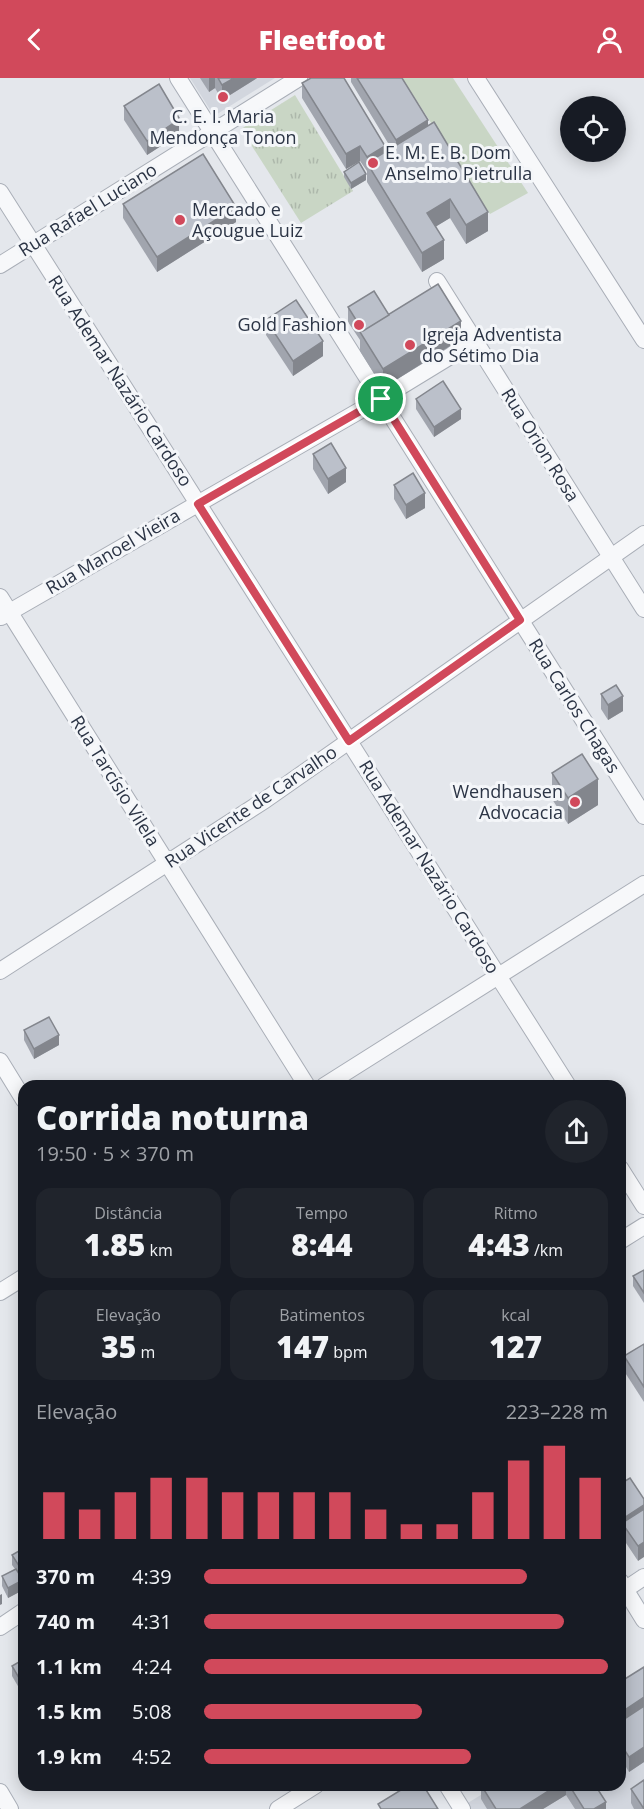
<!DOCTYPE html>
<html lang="pt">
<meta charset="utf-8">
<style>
:root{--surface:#171b24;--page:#20242c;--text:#f1f3f6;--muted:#9ea1a6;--accent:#d1495b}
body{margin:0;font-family:"Open Sans",sans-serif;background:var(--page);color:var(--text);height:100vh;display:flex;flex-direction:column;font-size:22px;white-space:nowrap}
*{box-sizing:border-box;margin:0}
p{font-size:20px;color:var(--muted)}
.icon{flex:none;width:33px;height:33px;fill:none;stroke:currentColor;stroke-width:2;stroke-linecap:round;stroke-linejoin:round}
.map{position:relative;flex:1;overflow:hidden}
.drawer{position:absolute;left:18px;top:1002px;width:608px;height:711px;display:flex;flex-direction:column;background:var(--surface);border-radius:18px;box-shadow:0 3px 15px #0003}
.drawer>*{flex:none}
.buttons{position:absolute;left:560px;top:18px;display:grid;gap:12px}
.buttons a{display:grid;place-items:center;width:66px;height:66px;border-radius:50%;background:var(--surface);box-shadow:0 3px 15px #0003;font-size:30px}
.pin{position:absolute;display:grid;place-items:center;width:51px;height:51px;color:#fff;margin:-26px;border:3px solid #fff;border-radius:50%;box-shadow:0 2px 6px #0007}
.round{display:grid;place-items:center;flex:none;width:63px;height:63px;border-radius:32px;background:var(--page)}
.overview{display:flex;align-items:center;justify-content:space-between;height:102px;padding:0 18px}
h1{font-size:33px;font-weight:800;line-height:45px}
.metrics{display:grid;grid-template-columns:repeat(3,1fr);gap:9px;height:102px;padding:6px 18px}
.metrics div{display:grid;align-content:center;border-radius:15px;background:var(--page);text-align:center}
.metrics b{font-size:30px;font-weight:800}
.metrics small{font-size:16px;font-weight:400}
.metrics p{font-size:16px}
.chart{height:168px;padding:12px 18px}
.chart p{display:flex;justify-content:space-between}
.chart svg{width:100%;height:108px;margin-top:6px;stroke:var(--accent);stroke-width:6}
ul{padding:0 18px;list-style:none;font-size:20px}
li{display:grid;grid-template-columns:96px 72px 1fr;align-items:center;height:45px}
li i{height:15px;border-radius:8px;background:var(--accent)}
header{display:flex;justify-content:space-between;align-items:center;height:78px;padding:0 18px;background:var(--accent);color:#fff;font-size:27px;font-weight:800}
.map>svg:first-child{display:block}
</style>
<header><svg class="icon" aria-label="back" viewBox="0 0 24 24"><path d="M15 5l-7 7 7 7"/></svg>Fleetfoot<svg class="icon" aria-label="person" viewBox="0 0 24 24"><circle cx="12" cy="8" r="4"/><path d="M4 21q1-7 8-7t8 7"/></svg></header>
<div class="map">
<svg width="644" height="1731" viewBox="0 0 644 1731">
<defs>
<pattern id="grass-tufts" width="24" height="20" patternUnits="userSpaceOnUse" patternTransform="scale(1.5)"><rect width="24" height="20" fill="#c9d6c5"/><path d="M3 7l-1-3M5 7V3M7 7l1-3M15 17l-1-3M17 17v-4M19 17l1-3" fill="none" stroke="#adb8ab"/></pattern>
</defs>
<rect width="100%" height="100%" fill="#e4e7ec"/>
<g fill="#d2d6de">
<polygon points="190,0 275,0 214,38"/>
<polygon points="644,1604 644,1731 458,1731 497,1707 620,1707 620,1620"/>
</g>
<polygon fill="url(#grass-tufts)" points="295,17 353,113 301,145 241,51"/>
<polygon fill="#c9d6c5" points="402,0 453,0 528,115 490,136"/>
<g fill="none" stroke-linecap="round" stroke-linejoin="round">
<g stroke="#a9aeb7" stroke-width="18">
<g id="street">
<polyline points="178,0 644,738"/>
<polyline points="476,0 644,262"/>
<polyline points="0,114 568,1008"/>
<polyline points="0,187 299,0"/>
<polyline points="437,203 644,531"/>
<polyline points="0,519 307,1008"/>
<polyline points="1,539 380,321 475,263"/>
<polyline points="0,893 265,722 644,456"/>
<polyline points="0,983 24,1022"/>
<polyline points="324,1008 644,806"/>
<polyline points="620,1090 644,1128"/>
<polyline points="620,1163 644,1148"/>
<polyline points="0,1214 24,1199"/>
<polyline points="620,1503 644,1542"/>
<polyline points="620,1515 644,1499"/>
<polyline points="0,1549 24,1533"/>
<polyline points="447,1707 462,1731"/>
<polyline points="0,1714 10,1731"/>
<polyline points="278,1731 316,1707"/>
</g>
</g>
<use href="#street" stroke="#f7f8fa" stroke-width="16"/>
</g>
<g fill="#a1a5ae">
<polygon points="200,0 257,0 222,22 215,10 209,14"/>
<polygon points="351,0 402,0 488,153 466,166 450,140 436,148 444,181 422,194 367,104 367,93 360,83 346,91 302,20 302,5 385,74 391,70 351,4"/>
<polygon points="124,28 179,54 175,59 147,77 124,42"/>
<polygon points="344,94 366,102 351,111 344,99"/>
<polygon points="123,126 236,144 157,194 123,140"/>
<polygon points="348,229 389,237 461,261 383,310 360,273 360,262 348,244"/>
<polygon points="266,242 323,278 293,298 266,257"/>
<polygon points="416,321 461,341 434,359 416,331"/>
<polygon points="313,376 346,404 328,416 313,391"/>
<polygon points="394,407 425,430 406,441 394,421"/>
<polygon points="601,616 623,633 608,642 601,631"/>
<polygon points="552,695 598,727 568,746 552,721"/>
<polygon points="24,952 59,967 34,981 24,962"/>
<polygon points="644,1192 644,1225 633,1208 633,1198"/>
<polygon points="644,1266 644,1324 624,1293 624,1278"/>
<polygon points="620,1406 644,1421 638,1483 622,1459 622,1456 621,1457 620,1455"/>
<polygon points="24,1470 24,1503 23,1504 23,1512 8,1520 2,1508 2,1498 15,1491 12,1487 12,1477"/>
<polygon points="24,1581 22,1615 12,1598 12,1588"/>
<polygon points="644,1589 644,1684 629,1694 620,1679 620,1604"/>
<polygon points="481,1707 595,1707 606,1731 575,1731 566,1717 543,1731 487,1731 481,1721"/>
<polygon points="631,1711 644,1731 634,1731 631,1725"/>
</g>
<g fill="#83868d">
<polygon points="209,0 215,0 215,10 209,14"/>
<polygon points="234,0 257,0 222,22 222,7"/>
<polygon points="179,40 179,54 175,59 147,77 147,63"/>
<polygon points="428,42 428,57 396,77 396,62"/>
<polygon points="360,68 360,83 346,91 346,76"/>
<polygon points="385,68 385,82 367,85 367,93 367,79"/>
<polygon points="366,96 366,102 351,111 351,105"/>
<polygon points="450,121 450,140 427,154 427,135"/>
<polygon points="236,129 236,144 157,194 157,179"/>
<polygon points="488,134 488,153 466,166 466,147"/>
<polygon points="444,162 444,181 422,194 422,175"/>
<polygon points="461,243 461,261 383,310 383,291"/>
<polygon points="323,263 323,278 293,298 293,283"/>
<polygon points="461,331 461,341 434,359 434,349"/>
<polygon points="346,390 346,404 328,416 328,401"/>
<polygon points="425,415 425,430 406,441 406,427"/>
<polygon points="623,618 623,633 608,642 608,627"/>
<polygon points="598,701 598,727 568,746 568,720"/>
<polygon points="59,957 59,967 34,981 34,971"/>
<polygon points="644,1427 644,1441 622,1445 622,1456 621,1457 621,1442"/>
<polygon points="644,1464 644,1479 638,1483 638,1468"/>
<polygon points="24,1493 24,1503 23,1504 23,1494"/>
<polygon points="23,1502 23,1512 8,1520 8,1510"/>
<polygon points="2,1516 2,1526 0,1527 0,1517"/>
<polygon points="24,1604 24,1614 22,1615 22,1605"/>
<polygon points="644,1619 644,1638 620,1654 620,1635"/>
<polygon points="644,1669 644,1684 629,1694 629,1679"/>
<polygon points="558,1707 566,1707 566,1717 543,1731 520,1731"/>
<polygon points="606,1724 606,1731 594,1731"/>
</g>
<g fill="#bbc0ca" stroke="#83868d" stroke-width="1.5">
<polygon points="218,0 234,0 222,7"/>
<polygon points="311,0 344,0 385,68 367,79 360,68 346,76 302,5"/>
<polygon points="357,0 402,0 428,42 396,62"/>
<polygon points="159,6 179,40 175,44 147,63 124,28"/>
<polygon points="434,44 488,134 466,147 450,121 427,135 444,162 422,175 367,85"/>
<polygon points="203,76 236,129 157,179 123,126"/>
<polygon points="359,84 366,96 351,105 344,94"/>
<polygon points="438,206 461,243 383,291 360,254"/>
<polygon points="374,213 389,237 363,253 348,229"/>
<polygon points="296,222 323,263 293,283 266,242"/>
<polygon points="443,303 461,331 434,349 416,321"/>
<polygon points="331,365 346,390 328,401 313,376"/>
<polygon points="413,395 425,415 406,427 394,407"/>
<polygon points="616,607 623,618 608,627 601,616"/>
<polygon points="582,676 598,701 568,720 552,695"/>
<polygon points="49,939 59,957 34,971 24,952"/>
<polygon points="644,1192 644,1215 633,1198"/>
<polygon points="644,1266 644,1309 624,1278"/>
<polygon points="630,1400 644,1421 644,1427 621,1442 620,1440 620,1406"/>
<polygon points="644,1431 644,1464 638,1468 622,1445"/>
<polygon points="24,1470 24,1493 23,1494 12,1477"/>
<polygon points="16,1491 23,1502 8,1510 2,1498"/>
<polygon points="24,1581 24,1604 22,1605 12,1588"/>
<polygon points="644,1589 644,1619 620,1635 620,1604"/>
<polygon points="644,1628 644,1669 629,1679 620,1665 620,1644"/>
<polygon points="644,1702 644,1731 631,1711"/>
<polygon points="409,1707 423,1707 438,1731 381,1731 378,1726"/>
<polygon points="481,1707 558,1707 520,1731 496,1731"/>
<polygon points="569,1707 595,1707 606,1724 594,1731 584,1731"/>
</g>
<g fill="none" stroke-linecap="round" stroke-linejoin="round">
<g stroke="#fff" stroke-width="12">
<polygon id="route" points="381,321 520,542 349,663 198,426"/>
</g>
<use href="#route" stroke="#d1495b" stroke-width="8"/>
</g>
<g fill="#d1495b" stroke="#f4f6f9" stroke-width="2">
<circle cx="223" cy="19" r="6"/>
<circle cx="373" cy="85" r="6"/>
<circle cx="180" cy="142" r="6"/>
<circle cx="359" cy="247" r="6"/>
<circle cx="410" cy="267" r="6"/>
<circle cx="575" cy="724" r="6"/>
</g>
<g text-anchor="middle" stroke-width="6" stroke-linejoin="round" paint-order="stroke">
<g font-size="18" fill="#2b3445" stroke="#f4f6f9" text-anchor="start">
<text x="223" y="45" text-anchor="middle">C. E. I. Maria<tspan x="223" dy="21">Mendonça Tonon</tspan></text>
<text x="385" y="81">E. M. E. B. Dom<tspan x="385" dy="21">Anselmo Pietrulla</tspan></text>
<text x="192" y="138">Mercado e<tspan x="192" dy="21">Açougue Luiz</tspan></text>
<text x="347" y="253" text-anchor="end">Gold Fashion</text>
<text x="422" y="263">Igreja Adventista<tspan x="422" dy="21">do Sétimo Dia</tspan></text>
<text x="563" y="720" text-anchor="end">Wendhausen<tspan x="563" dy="21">Advocacia</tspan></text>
</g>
<g font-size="18" fill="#2b3445" stroke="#f4f6f9">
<text transform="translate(88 132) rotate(-32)" y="6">Rua Rafael Luciano</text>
<text transform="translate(120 303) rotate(57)" y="6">Rua Ademar Nazário Cardoso</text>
<text transform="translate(540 367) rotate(58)" y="6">Rua Orion Rosa</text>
<text transform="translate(113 474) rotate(-30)" y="6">Rua Manoel Vieira</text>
<text transform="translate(574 628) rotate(58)" y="6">Rua Carlos Chagas</text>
<text transform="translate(115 703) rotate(58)" y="6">Rua Tarcísio Vilela</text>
<text transform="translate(251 729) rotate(-34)" y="6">Rua Vicente de Carvalho</text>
<text transform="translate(429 789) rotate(58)" y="6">Rua Ademar Nazário Cardoso</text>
</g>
</g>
</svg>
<div class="buttons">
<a><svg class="icon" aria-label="locate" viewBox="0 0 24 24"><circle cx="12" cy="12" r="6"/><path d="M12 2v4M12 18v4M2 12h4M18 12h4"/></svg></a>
</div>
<div class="pin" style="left:381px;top:321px;background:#1e9e55"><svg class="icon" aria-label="arrive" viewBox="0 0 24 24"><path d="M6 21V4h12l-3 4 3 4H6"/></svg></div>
<section class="drawer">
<div class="overview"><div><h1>Corrida noturna</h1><p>19:50 · 5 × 370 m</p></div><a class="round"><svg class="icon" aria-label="share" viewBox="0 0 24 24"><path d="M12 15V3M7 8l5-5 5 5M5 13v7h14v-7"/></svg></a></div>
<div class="metrics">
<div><p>Distância</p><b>1.85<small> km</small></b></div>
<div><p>Tempo</p><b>8:44</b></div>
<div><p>Ritmo</p><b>4:43<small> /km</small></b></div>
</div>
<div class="metrics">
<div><p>Elevação</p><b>35<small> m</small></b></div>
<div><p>Batimentos</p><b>147<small> bpm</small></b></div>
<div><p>kcal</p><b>127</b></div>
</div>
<div class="chart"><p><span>Elevação</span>223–228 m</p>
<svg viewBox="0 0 160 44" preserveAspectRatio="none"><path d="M5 44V25M15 44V32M25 44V25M35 44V19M45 44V19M55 44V25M65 44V25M75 44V25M85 44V25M95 44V32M105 44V38M115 44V38M125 44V25M135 44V12M145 44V6M155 44V19"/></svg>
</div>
<ul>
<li><b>370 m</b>4:39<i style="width:80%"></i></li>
<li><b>740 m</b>4:31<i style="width:89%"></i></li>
<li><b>1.1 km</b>4:24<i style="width:100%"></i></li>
<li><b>1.5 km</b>5:08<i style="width:54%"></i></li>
<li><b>1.9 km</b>4:52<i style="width:66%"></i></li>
</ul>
</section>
</div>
